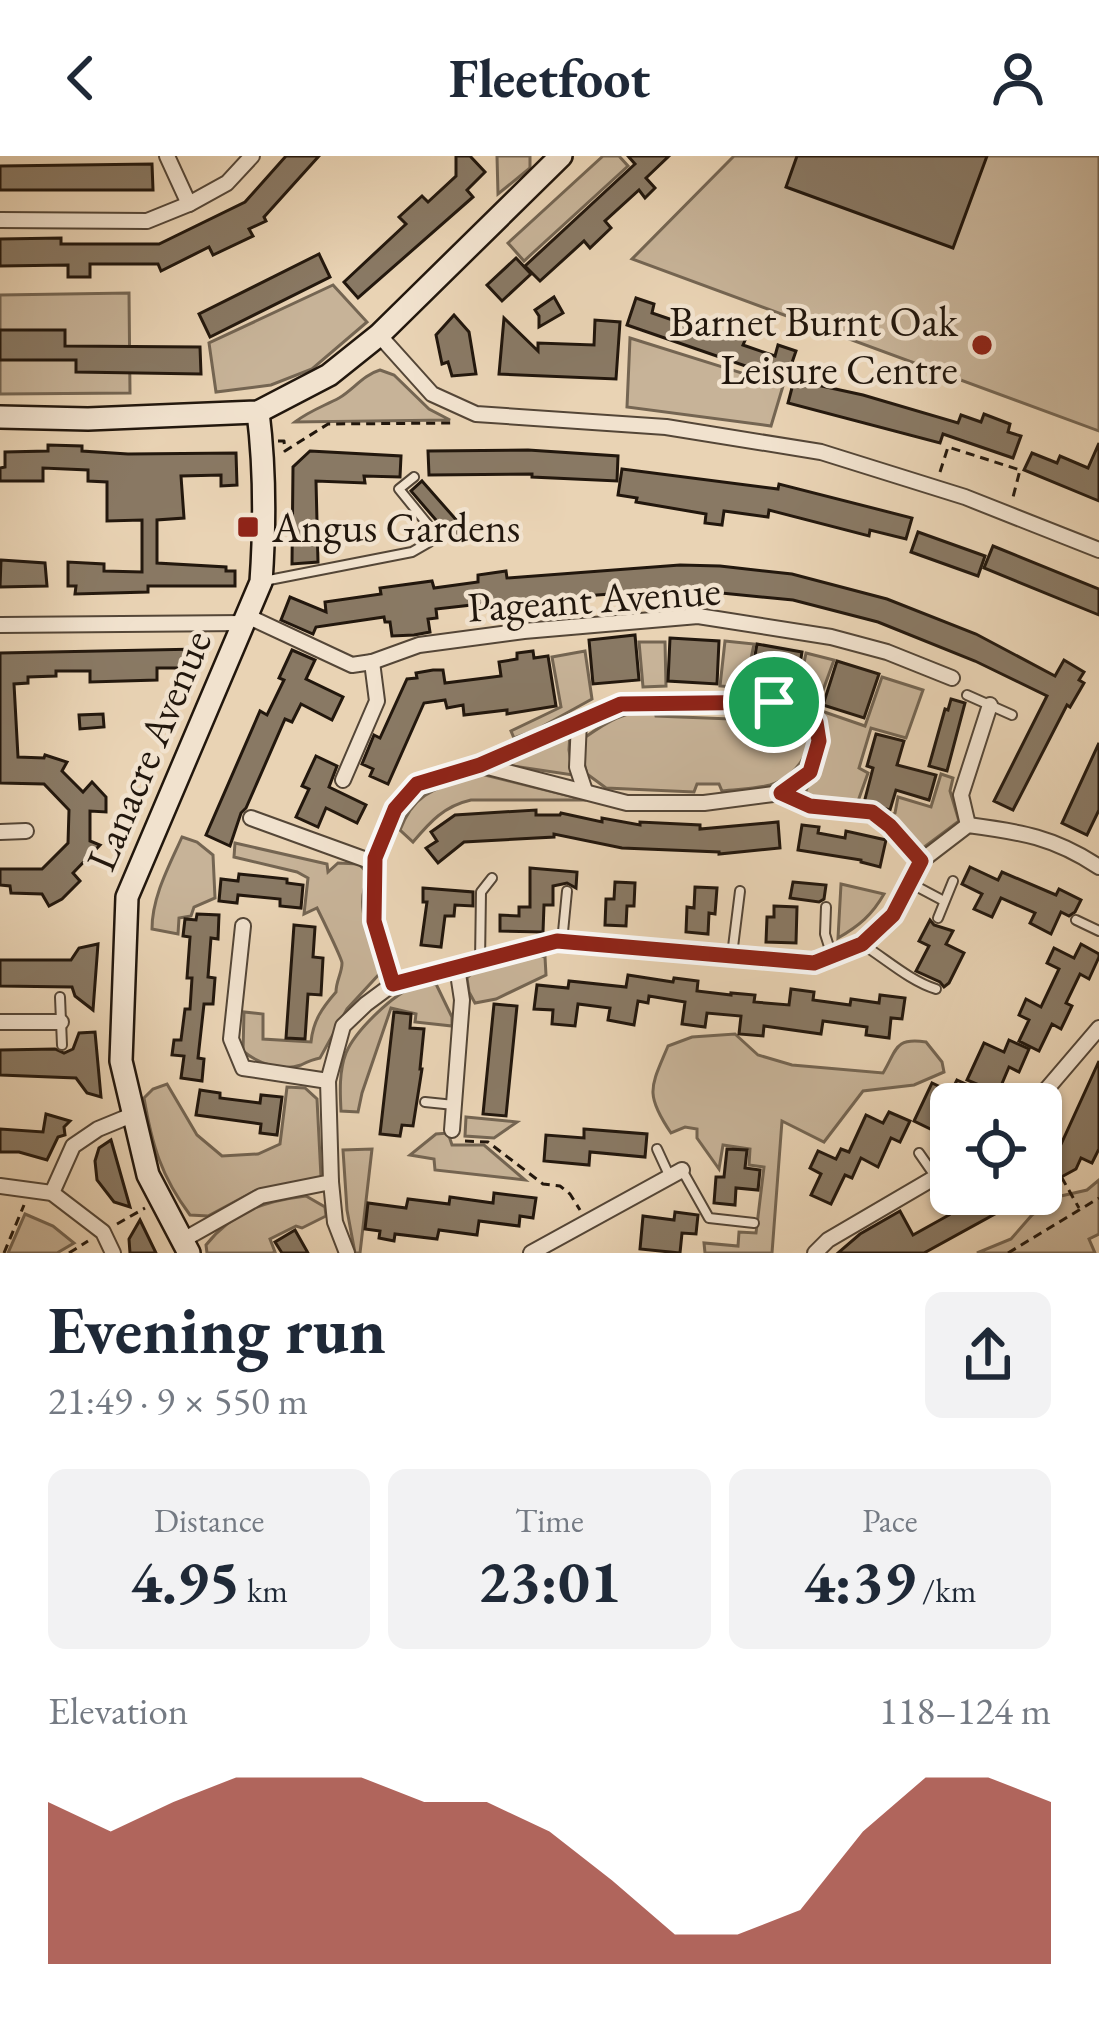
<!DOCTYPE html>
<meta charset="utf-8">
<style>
:root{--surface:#fff;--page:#f2f2f3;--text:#1f2937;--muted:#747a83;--accent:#8f2418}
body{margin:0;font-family:"EB Garamond",serif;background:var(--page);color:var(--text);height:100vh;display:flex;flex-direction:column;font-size:45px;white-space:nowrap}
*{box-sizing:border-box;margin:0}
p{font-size:39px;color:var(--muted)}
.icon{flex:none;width:66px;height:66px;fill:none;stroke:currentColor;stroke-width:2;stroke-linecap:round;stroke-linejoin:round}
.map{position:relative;height:1097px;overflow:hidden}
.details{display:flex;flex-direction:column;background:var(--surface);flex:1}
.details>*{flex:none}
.buttons{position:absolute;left:930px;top:927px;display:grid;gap:24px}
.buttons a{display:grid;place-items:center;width:132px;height:132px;border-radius:18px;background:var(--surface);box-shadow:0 3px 9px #0004;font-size:60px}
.pin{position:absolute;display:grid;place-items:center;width:102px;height:102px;color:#fff;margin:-51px;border:6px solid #fff;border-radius:50%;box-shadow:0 3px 12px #0007}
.round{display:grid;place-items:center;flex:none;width:126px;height:126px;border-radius:18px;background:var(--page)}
.overview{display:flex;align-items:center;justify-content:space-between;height:204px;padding:0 48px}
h1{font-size:66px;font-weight:700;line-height:90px}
.metrics{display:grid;grid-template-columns:repeat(3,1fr);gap:18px;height:204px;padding:12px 48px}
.metrics div{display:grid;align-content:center;border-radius:18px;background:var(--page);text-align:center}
.metrics b{font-size:60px;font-weight:700}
.metrics small{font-size:33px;font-weight:400}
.metrics p{font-size:33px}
.chart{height:336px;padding:24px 48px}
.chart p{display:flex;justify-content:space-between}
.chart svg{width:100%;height:216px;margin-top:12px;fill:var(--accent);opacity:.7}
header{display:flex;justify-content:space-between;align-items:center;height:156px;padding:0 48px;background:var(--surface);font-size:54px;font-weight:700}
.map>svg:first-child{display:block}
</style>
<header><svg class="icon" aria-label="back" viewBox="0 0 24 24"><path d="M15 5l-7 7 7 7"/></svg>Fleetfoot<svg class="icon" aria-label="person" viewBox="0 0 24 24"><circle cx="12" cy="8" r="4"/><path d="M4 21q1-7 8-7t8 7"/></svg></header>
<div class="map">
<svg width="1099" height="1097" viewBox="0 0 1099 1097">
<rect width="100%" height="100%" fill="#e9d3b4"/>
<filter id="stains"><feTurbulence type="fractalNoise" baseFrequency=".00167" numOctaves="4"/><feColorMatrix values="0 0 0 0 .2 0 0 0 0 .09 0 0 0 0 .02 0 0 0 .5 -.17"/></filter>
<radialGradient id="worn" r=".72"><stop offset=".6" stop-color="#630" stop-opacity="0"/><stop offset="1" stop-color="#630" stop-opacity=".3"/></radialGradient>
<g fill="#c7b398" stroke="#746552" stroke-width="3">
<polygon points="497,0 530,0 530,12 498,38"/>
<polygon points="603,0 619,0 628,10 524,105 508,87"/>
<polygon points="734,0 1099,0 1099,275 632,103"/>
<polygon points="333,129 367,166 312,213 271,229 216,236 209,187"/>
<polygon points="129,137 130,237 0,238 0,139"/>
<polygon points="630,182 783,230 771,270 627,251"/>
<path d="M380,214L394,219L429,253L450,264L295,266C309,255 324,250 339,242C354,233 363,219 380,214Z"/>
<polygon points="725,485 754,488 745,532 720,530"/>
<polygon points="639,486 665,486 666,530 643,531"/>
<polygon points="585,495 592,543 534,575 514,582 511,575 561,551 552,501"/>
<polygon points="806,497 834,504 818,548 797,541"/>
<polygon points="882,521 923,534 906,582 871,572 859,612 868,617 857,648 810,646 804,640 809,627 821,613 825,589 823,566 810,551 865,570"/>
<path d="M731,554L767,555L802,561C819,588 799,620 770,629C755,633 737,633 722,635L719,628H697L694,636L606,632L587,618L583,603L584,582C608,565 625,554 655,555L656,560L730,563Z"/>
<polygon points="570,577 569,594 573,619 499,608"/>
<path d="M480,618H481L586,644H471C444,650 430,666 413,686L400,674C416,632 441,632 480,618Z"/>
<polygon points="941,618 953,622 950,635 959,665 919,695 887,661 895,657 898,641 931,651"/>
<path d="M182,681L197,686L213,699L215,742L194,751L191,760L179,762L178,778L152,773C152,741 169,710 182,681Z"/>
<path d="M235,687L327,708L328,716L338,707L359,708L370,720C351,748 373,785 382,815L347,853L320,902C314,903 307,906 301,909C282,916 257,907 243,895L244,856L263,858V883L311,886C313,865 322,852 336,836C336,825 342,817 342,807C342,803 321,760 317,752L304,758L308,722L297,716L234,701Z"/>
<path d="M841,728L884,738C872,759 859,770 838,782Z"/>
<polygon points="532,797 545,801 546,819 496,843 475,847 469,836 467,822 475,814"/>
<path d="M436,828L452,861V870L415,866L416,858L391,852L362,937L358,956L341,955C340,936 339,915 346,897C355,875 394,837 416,830C423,828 430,829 436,828Z"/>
<path d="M735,878L758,899L792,909L883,917C897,894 894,881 926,886L942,906L944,916L914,929L863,935L824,986L782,965L772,1097H705L704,1087L738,1090L739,1076L756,1077L764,1011L749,1009L750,993L723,989L719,1013L697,982V973L685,971L671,977C644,937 651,931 668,890L692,881Z"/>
<path d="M167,928L197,979L222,1000L258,998L280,988L287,931L305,932L317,943L321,1021L255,1035L208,1060L190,1059C161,1020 152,989 144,942L153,933Z"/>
<polygon points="466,961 517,966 494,982 465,980"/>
<polygon points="448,977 452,989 484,989 525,1024 435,1014 434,1003 410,999 436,978"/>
<polygon points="372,993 360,1097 355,1097 347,1054 343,994"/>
<polygon points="1099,1024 1099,1078 1089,1083 1095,1097 977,1097 1011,1083 1032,1059 1061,1040 1087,1034"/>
<path d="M306,1040L325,1051L326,1060L302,1072L296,1070L270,1083L275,1096L272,1097H207L206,1089C233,1055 265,1045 306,1040Z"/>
<polygon points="25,1058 53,1070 74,1087 57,1097 8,1097"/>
</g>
<g fill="#897964" stroke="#22170d" stroke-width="3">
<polygon points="286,0 319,0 264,61 266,65 249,73 253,80 213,99 209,91 161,115 158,108 90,108 90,121 68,121 68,109 0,110 0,83 61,82 61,88 159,88 245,46"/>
<polygon points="456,0 470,0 485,16 467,34 473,41 358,142 344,126 406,68 399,61 422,40 428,46 456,20"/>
<polygon points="628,0 669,0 646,22 655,32 645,42 639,34 605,65 611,72 590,92 584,85 540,125 525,110 635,8"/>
<polygon points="797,0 987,0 953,92 786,31"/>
<polygon points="152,8 153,34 0,34 0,10"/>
<polygon points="319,98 330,121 210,181 199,158"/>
<polygon points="516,102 531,118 502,145 487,129"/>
<polygon points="554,141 563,157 539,171 539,160 535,154"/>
<polygon points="636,142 654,148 652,157 728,183 729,175 746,182 743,189 775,200 778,189 796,195 786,224 627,169"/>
<polygon points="454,159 469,176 476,218 452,220 448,206 442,208 436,179"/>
<polygon points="504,162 538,195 538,187 594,189 595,164 620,166 616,223 499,218"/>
<polygon points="0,174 65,174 65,190 200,191 201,218 76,216 76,204 0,204"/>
<polygon points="794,224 863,239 958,267 961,259 981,266 984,258 1010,268 1008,276 1021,280 1013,302 943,278 940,287 788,247"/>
<polygon points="1099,287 1099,345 1024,314 1032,297 1057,307 1060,300 1088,312"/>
<polygon points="48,289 82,290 82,295 128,298 236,297 237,329 221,330 221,319 181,320 184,362 157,364 157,407 226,411 226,415 235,415 235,430 148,430 148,436 75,438 76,430 68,430 68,406 104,408 104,415 142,416 142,364 107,365 107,326 88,325 88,314 43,312 43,325 0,325 0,312 5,311 5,296 48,295"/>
<polygon points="528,294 618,300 617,325 532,321 532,318 429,319 428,295"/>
<polygon points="310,295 401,300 400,321 364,320 365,327 316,325 318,406 292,408 293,311"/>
<polygon points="622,313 778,333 779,328 912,362 906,383 870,374 869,380 769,354 768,361 724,355 722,369 705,367 706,358 636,346 637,342 618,339"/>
<polygon points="422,325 466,375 454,385 411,335"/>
<polygon points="918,376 985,400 978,420 911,396"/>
<polygon points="993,390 1099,433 1099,459 984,412"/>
<polygon points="1,404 45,407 47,430 0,431"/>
<polygon points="680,409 720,410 792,418 887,443 976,478 1055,520 1064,504 1084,516 1079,524 1084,527 1070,551 1067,549 1013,654 994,645 1047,540 975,505 878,466 793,444 681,433 597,439 490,453 482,452 481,448 436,453 437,462 428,463 430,476 414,479 392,480 390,466 385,466 384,461 316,471 313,478 281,464 290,441 326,456 325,446 381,438 380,432 432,425 434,432 478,426 478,419 506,415 507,422"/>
<polygon points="635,479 639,524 593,528 589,484"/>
<polygon points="670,482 719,485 717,528 668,525"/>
<polygon points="757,488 802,496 795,539 749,533"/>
<polygon points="199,493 199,512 157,512 157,524 90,526 90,515 56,515 56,520 28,521 28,527 14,528 18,601 44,602 45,599 67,606 62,615 83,636 92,626 106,641 106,656 90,655 90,685 100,689 73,717 80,725 62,743 49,750 42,738 11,737 10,730 0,729 0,713 42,713 68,687 69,654 44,628 0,627 0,497"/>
<polygon points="292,494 315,504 306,523 343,541 332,564 301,548 292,566 285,563 246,652 241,657 230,690 206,679 260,555 267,559 284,524 279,522"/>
<polygon points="533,495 534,502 548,500 556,550 507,558 507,554 464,559 463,549 447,552 445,544 424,547 388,628 370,620 373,613 362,608 374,579 380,582 407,523 417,522 416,517 433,514 443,514 445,527 501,520 499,506 517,503 517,497"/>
<polygon points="837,505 879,518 864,562 823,549"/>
<polygon points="951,543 965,547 947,615 929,610 945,553 948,554"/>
<polygon points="103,558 104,571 80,573 79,559"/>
<polygon points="876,578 904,585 897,609 936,619 929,644 896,634 890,654 864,647 873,612 867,610"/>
<polygon points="1099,587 1099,654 1087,679 1062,667"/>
<polygon points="316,600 337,610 329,631 366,649 357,667 326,652 318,671 296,661 309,633 302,630"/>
<polygon points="536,654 536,659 560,659 561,657 602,666 602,662 640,669 640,666 700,669 700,673 778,666 780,692 719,698 719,696 622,692 554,678 554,681 464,686 438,707 426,692 437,685 431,676 455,659"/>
<polygon points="802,669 819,671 818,677 845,682 846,675 886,684 880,711 861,706 861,704 798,694"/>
<polygon points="970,711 998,724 1002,716 1056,739 1059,733 1081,744 1075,756 1069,760 1061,756 1051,778 1030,767 1035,757 1001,742 992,761 974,753 982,738 962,728"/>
<polygon points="530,712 577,716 576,732 567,727 553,730 553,749 544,749 543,776 500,775 500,759 519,760 519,751 530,751"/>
<polygon points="239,718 287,723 287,727 303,729 301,752 280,750 280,743 238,739 237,747 219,745 221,723 238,725"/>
<polygon points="615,726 635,727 634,750 627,750 626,770 605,769 606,743 614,743"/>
<polygon points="793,726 826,729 824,743 819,746 790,742"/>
<polygon points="695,731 717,732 715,758 709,757 708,778 686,776 687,751 694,752"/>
<polygon points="423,732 473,736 473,750 455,749 454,760 445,760 441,791 421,789 427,746 423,746"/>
<polygon points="774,750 797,751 796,787 766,786 767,761 774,761"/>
<polygon points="197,758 219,759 218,783 211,782 208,821 215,822 213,848 204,848 198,902 204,903 202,925 181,922 184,900 172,899 174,884 181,884 185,853 190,853 192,822 187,822 190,781 183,780 185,763 196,764"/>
<polygon points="930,764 934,769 953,775 946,788 964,797 949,827 944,831 940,826 916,815 929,790 919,785"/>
<polygon points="294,769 315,771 313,801 323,802 321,839 308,838 305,883 286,882"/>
<polygon points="98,788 93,854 75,840 72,831 0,830 0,804 71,804 79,792"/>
<polygon points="1081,788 1099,798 1099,801 1089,823 1080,818 1066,847 1072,850 1061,873 1052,868 1039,895 1019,885 1029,864 1019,859 1026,843 1041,851 1059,813 1047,807 1054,792 1074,802"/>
<polygon points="628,819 673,826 674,822 698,825 697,835 731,839 731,837 755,839 754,846 789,849 791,833 814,836 813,844 850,849 851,843 879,847 880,839 905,842 902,863 891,862 889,882 866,879 867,871 823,865 821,878 764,870 763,880 739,878 741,860 707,857 705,871 682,868 685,846 649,840 648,847 638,845 634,869 608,864 610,852 578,848 575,870 552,868 553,854 534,853 537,829 568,832 569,825 626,831"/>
<polygon points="494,848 517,850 506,960 483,958"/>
<polygon points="394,856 411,858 410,872 424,873 420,913 422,913 413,970 402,969 400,980 380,978"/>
<polygon points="95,876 101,941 87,937 76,922 0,919 0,894 55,893 64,897 73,893 79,877"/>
<polygon points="1009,884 1029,893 1019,916 1009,911 998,937 967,924 984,887 1004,896"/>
<polygon points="1099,905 1099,993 1092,1007 1081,1002 1076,1013 1041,1032 1041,1006 1053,1003 1057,997"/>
<polygon points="957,924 977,933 971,945 977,948 951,948 951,973 947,981 914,965 932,927 951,936"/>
<polygon points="200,934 220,937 220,942 260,947 261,939 282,941 277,979 260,977 261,968 196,959"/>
<polygon points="889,956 910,965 900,986 891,982 878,1011 861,1002 852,1022 845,1019 831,1048 811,1039 821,1018 810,1012 818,995 836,1003 841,993 849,996 866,959 883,967"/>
<polygon points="46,958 70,965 64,971 65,979 58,981 47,1004 19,996 0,996 0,973 43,976"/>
<polygon points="584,973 647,978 645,1001 590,996 589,1009 544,1005 546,979 584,982"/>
<polygon points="111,984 130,1051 114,1046 97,1024 95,1005 99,992"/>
<polygon points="727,993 747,994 745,1012 760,1014 758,1034 736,1032 735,1049 714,1047 716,1021 724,1021"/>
<polygon points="494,1037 536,1042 533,1062 520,1060 519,1070 479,1065 477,1079 439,1074 437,1083 395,1078 394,1085 379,1082 380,1075 365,1073 368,1047 406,1052 408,1043 449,1048 450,1041 493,1047"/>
<polygon points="968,1038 1031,1038 924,1097 838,1097 860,1078 900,1055 913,1079 949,1059 945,1051"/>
<polygon points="675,1056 698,1059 696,1078 682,1077 680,1097 640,1093 643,1060 674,1064"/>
<polygon points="140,1064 156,1097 130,1097 129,1083"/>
<polygon points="295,1074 308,1097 282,1097 275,1086"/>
</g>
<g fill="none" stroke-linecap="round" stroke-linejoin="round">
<g stroke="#544637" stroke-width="12">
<g id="lane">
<polyline points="264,425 412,396 438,381 399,333 414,321"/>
<polyline points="967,539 1012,559"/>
<polyline points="910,727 944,745"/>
<polyline points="826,751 825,778 832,800"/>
<polyline points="938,762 953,725"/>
<polyline points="1076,764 1099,775"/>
<polyline points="562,786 567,735"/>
<path d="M862,788C886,803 910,825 936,833"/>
<polyline points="732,799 740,735"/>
<polyline points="480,805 481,736 492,722"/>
<polyline points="60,841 62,889"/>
<polyline points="425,946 454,949"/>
<polyline points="1041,983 1048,996"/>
<polyline points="657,993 669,1019"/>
<polyline points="919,997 935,1020"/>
<polyline points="682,1014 709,1062 754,1067"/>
</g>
</g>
<g stroke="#544637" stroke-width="18">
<g id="street">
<polyline points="167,0 189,48"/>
<polyline points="0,64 147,65 189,48 227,27 252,0"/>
<polyline points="379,179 432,238 476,258 666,271 821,296 965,341 1099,394"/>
<polyline points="247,460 352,509 372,506 419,489 524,475 698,460 831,481 887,496 952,522"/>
<polyline points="0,469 244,467"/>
<polyline points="579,565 577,611 585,635"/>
<polyline points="343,624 377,545 372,506"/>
<polyline points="251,662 375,707"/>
<polyline points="968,669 961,639 990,549"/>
<polyline points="0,676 26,675"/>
<polyline points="243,770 231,883 243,912 328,925"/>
<polyline points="393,828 374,765 375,702 395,653 417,629 480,609 621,548 774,546 802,552 816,566 819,585 810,616 781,637 704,647 627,647 480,609"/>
<polyline points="0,866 61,866"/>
<polyline points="1034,948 1099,872"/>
<polyline points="452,974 462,844 457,811"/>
<polyline points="331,1026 335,1066 347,1097"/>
<polyline points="0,1030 52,1037 103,1076 113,1097"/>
<polyline points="52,1037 73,990 98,973 132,959"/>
<path d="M183,1084L261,1040L331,1026L328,925L343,870L366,848L393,828L557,785L814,807L862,788L893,759L921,705L968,669C1021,676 1054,681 1099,711"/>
<polyline points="531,1097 682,1014"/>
<polyline points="815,1097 828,1084 951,1012"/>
</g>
</g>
<g stroke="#22170d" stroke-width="26">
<g id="secondary">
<polyline points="0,261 88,263 258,256 329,219 379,179 561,0"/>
<path d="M189,1097L148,1019L121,905L127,741L261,426C265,369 265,312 258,256"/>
</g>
</g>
<g stroke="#22170d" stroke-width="3" stroke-dasharray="9 6" stroke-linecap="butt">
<polyline points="278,285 284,285 285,295 328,268 455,267"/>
<polyline points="940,316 948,291 1020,314 1012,345"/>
<path d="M799,645C823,656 854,647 876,659C890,667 900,681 911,694"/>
<polyline points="465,985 488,986 543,1028 560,1030 570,1038 580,1054"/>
<polyline points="1054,1008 1079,1052"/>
<polyline points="117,1068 145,1052"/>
<polyline points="4,1097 24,1049"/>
<polyline points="69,1097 88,1085"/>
<polyline points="1008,1097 1099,1042"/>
</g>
<use href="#lane" stroke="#f1e2ce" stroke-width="8"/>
<use href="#street" stroke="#f1e2ce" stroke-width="14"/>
<use href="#secondary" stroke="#f1e2ce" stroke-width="21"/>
</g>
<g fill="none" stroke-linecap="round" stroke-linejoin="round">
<g stroke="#fff" stroke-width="24">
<polygon id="route" points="774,546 802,552 816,566 819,585 810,616 781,637 810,650 872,656 890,670 921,705 893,759 862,788 814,807 557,785 393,828 374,765 375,702 395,653 417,628 480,609 621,548"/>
</g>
<use href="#route" stroke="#8f2418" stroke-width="15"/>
</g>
<g fill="#8f2418" stroke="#f1e2ce" stroke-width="4.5">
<circle cx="982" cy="189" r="12"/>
<rect x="236" y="359" width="24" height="24" rx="6"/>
</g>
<g text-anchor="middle" stroke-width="9" stroke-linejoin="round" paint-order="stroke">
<g font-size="42" fill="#22170d" stroke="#f1e2ce" text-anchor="end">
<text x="958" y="180">Barnet Burnt Oak<tspan x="958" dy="48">Leisure Centre</tspan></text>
<text x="272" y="386" text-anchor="start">Angus Gardens</text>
</g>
<g font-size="42" fill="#22170d" stroke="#f1e2ce">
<text transform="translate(594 442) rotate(-4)" y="15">Pageant Avenue</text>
<text transform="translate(148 594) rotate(-67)" y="15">Lanacre Avenue</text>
</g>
</g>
<rect width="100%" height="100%" filter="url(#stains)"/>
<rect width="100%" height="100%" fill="url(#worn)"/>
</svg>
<div class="buttons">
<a><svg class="icon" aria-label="locate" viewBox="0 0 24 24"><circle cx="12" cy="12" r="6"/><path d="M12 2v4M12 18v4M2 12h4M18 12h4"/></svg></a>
</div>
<div class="pin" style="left:774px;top:546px;background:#1e9e55"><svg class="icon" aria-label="arrive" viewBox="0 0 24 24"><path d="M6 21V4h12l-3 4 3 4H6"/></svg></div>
</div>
<section class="details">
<div class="overview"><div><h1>Evening run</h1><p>21:49 · 9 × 550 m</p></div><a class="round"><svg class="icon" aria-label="share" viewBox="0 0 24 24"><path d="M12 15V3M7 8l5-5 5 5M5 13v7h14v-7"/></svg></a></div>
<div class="metrics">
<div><p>Distance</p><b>4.95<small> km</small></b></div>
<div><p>Time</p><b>23:01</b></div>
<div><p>Pace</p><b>4:39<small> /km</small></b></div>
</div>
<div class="chart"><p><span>Elevation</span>118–124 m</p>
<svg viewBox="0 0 160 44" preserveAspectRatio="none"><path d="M0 44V11L10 17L20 11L30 6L40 6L50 6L60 11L70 11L80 17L90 27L100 38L110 38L120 33L130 17L140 6L150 6L160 11V44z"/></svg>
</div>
</section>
